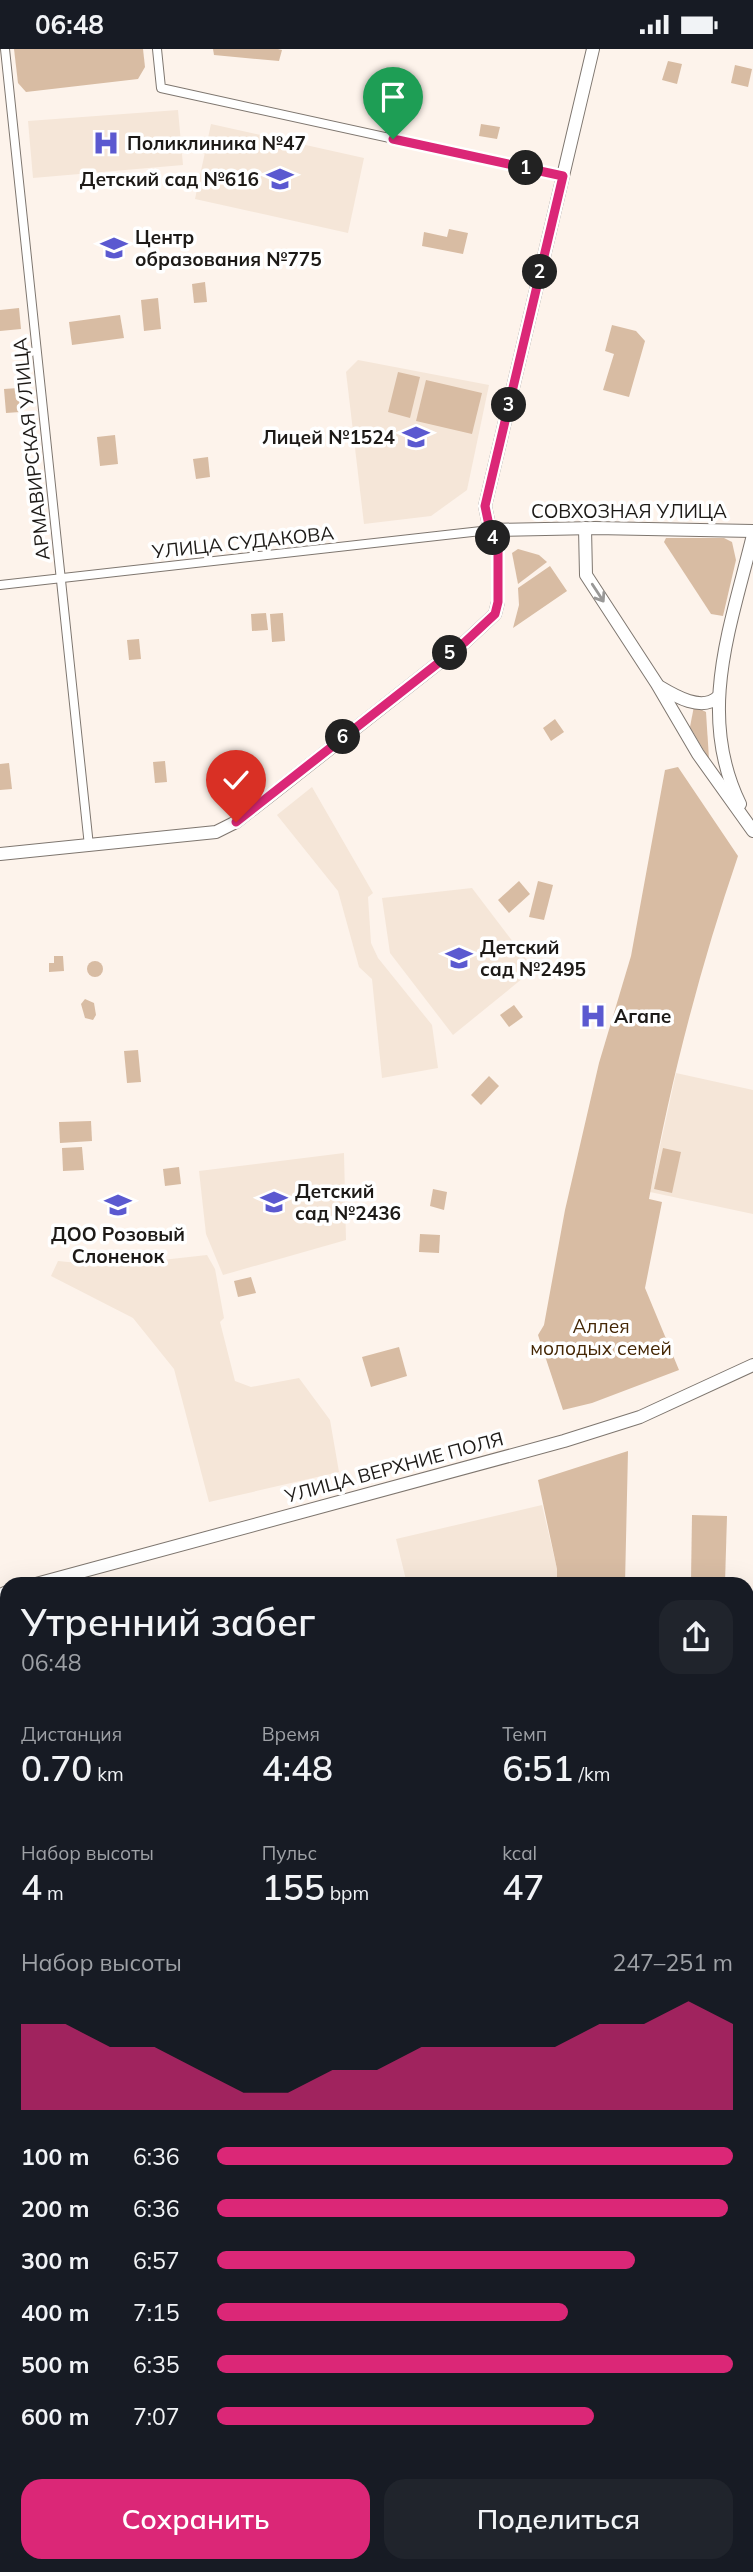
<!DOCTYPE html>
<html lang="ru">
<meta charset="utf-8">
<style>
:root{--surface:#171b24;--page:#20242c;--text:#f1f3f6;--muted:#9ea1a6;--accent:#db2777}
body{margin:0;font-family:Mulish,sans-serif;background:var(--page);color:var(--text);height:100vh;display:flex;flex-direction:column;font-size:26px;white-space:nowrap}
*{box-sizing:border-box;margin:0}
p{font-size:23px;color:var(--muted)}
.icon{flex:none;width:38px;height:38px;fill:none;stroke:currentColor;stroke-width:2;stroke-linecap:round;stroke-linejoin:round}
.map{position:relative;flex:1;overflow:hidden}
.panel{position:absolute;left:0px;top:1528px;width:754px;height:996px;display:flex;flex-direction:column;background:var(--surface);border-radius:21px 21px 0 0;box-shadow:0 7px 28px #0002}
.panel>*{flex:none}
.pin{position:absolute;display:grid;place-items:center;width:60px;height:60px;color:#fff;margin:-72px -30px;border-radius:50% 50% 50% 0;rotate:-45deg;box-shadow:0 0 7px #0007}
.pin .icon{rotate:45deg}
.km{position:absolute;width:35px;height:35px;margin:-18px;border-radius:50%;background:#222;color:#fff;font-size:19px;line-height:35px;text-align:center}
.round{display:grid;place-items:center;flex:none;width:74px;height:74px;border-radius:21px;background:var(--page)}
.head{display:flex;align-items:center;justify-content:space-between;height:119px;padding:0 21px}
h1{font-size:38px;font-weight:600;line-height:52px}
.figures{display:grid;grid-template-columns:repeat(3,1fr);gap:10px;height:119px;padding:7px 21px}
.figures div{display:grid;align-content:center}
.figures b{font-size:35px;font-weight:600}
.figures small{font-size:19px;font-weight:400}
.figures p{font-size:19px}
.chart{height:196px;padding:14px 21px}
.chart p{display:flex;justify-content:space-between}
.chart svg{width:100%;height:126px;margin-top:7px;fill:var(--accent);opacity:.7}
.primary-button{display:flex;gap:14px;margin-top:auto;padding:14px 21px}
.primary-button a{flex:1;height:80px;border-radius:21px;background:var(--accent);color:#fff;font-size:28px;font-weight:600;line-height:80px;text-align:center}
.primary-button a+a{background:var(--page);color:var(--text)}
ul{padding:0 21px;list-style:none;font-size:23px}
li{display:grid;grid-template-columns:112px 84px 1fr;align-items:center;height:52px}
li i{height:18px;border-radius:9px;background:var(--accent)}
.status{display:flex;justify-content:space-between;align-items:center;height:49px;padding:0 35px;background:var(--surface);direction:ltr}
.status svg{height:19px;fill:currentColor}
.map>svg:first-child{display:block}
</style>
<div class="status"><b>06:48</b><svg viewBox="0 0 49 12"><path d="M0 12V9h3v3zM5 12V6h3v6zM10 12V3h3v9zM15 12V0h3v12zM26 1h20v11H26zM47 4h2v5h-2z"/></svg></div>
<div class="map">
<svg width="753" height="2523" viewBox="0 0 753 2523">
<rect width="100%" height="100%" fill="#fdf3eb"/>
<g fill="#f5e6d8">
<polygon points="178,61 183,116 33,129 28,72"/>
<polygon points="211,75 364,109 348,184 195,150"/>
<polygon points="358,311 489,336 467,441 431,467 364,475 346,323"/>
<polygon points="312,738 373,844 368,848 371,894 378,909 432,976 438,1019 382,1029 372,930 359,918 338,842 277,766"/>
<polygon points="472,839 529,914 528,925 453,986 390,904 382,849"/>
<polygon points="676,1024 753,1041 753,1165 650,1143"/>
<polygon points="344,1104 346,1191 223,1226 206,1185 199,1122"/>
<polygon points="207,1206 215,1220 224,1269 220,1273 235,1332 251,1338 299,1329 330,1371 339,1423 209,1453 174,1320 133,1269 51,1227 58,1212 108,1217"/>
<polygon points="542,1456 557,1520 557,1535 407,1535 396,1490"/>
<polygon points="753,1816 753,1881 747,1885 747,1819"/>
</g>
<g fill="#d8bca3">
<polygon points="14,0 143,0 145,18 138,30 26,43 18,34"/>
<polygon points="213,0 278,0 282,1 279,12 214,6"/>
<polygon points="668,12 682,15 677,35 662,31"/>
<polygon points="735,16 752,20 748,38 731,34"/>
<polygon points="481,75 500,78 497,90 479,87"/>
<polygon points="449,180 468,184 463,205 422,197 424,183 447,188"/>
<polygon points="205,233 207,253 194,254 192,235"/>
<polygon points="158,249 161,280 144,282 141,251"/>
<polygon points="19,259 21,280 0,282 0,261"/>
<polygon points="120,266 124,289 72,296 69,273"/>
<polygon points="612,276 636,282 645,292 629,348 603,341 614,305 605,302"/>
<polygon points="398,323 420,328 410,369 388,363"/>
<polygon points="426,331 482,344 472,385 416,372"/>
<polygon points="18,339 20,363 6,364 4,340"/>
<polygon points="115,386 118,415 100,417 97,388"/>
<polygon points="208,408 210,428 196,430 193,410"/>
<polygon points="666,489 724,489 732,493 736,511 723,567 711,565 664,493"/>
<polygon points="518,500 539,506 547,513 518,535 512,504"/>
<polygon points="550,517 567,542 513,579 519,556 518,539"/>
<polygon points="266,564 268,581 252,582 251,565"/>
<polygon points="283,564 285,592 272,593 270,565"/>
<polygon points="139,590 141,610 129,611 127,591"/>
<polygon points="694,657 706,663 709,710 690,678"/>
<polygon points="555,670 564,683 551,692 543,679"/>
<polygon points="165,712 167,733 155,734 153,713"/>
<polygon points="9,714 12,740 0,741 0,715"/>
<path d="M678,718L738,807C700,918 670,1034 649,1150L662,1153L645,1239L679,1321L592,1354L563,1361L538,1286L544,1276L565,1161L599,1014L631,907L665,721Z"/>
<polygon points="519,832 530,845 509,864 498,851"/>
<polygon points="538,832 553,836 544,871 529,868"/>
<polygon points="54,907 63,907 64,922 49,923 49,914 54,914"/>
<circle cx="95" cy="920" r="8"/>
<polygon points="85,950 94,954 96,966 93,971 85,969 81,955"/>
<polygon points="514,956 523,968 509,978 500,966"/>
<polygon points="138,1001 141,1033 127,1034 124,1002"/>
<polygon points="489,1027 499,1037 481,1056 471,1046"/>
<polygon points="91,1072 92,1092 60,1094 59,1073"/>
<polygon points="82,1098 84,1121 63,1122 62,1099"/>
<polygon points="663,1099 681,1103 672,1144 654,1140"/>
<polygon points="179,1118 181,1135 165,1137 163,1120"/>
<polygon points="433,1140 447,1143 444,1161 430,1157"/>
<polygon points="420,1185 440,1186 439,1204 419,1203"/>
<polygon points="251,1228 256,1244 238,1248 234,1232"/>
<polygon points="399,1298 407,1327 371,1338 362,1308"/>
<polygon points="628,1402 625,1535 557,1535 557,1520 538,1431"/>
<polygon points="692,1466 727,1467 725,1534 691,1533"/>
<polygon points="747,1630 753,1630 753,1673 747,1676"/>
<polygon points="750,1737 753,1743 753,1787 747,1776 747,1739"/>
<polygon points="753,1919 753,1995 747,1999 747,1923"/>
<polygon points="668,2516 699,2517 700,2522 666,2523"/>
<polygon points="248,2517 402,2517 373,2523 262,2523"/>
</g>
<g fill="none" stroke-linecap="round" stroke-linejoin="round">
<g stroke="#7e766f" stroke-width="10">
<g id="street">
<polyline points="5,0 89,797"/>
<polyline points="157,0 161,39 563,127"/>
<polyline points="0,536 490,481"/>
<polyline points="0,1738 7,1733"/>
<polyline points="0,2371 7,2366"/>
</g>
</g>
<g stroke="#7e766f" stroke-width="14">
<g id="secondary">
<polyline points="585,479 586,526 657,635 698,705 753,782"/>
<polyline points="490,481 595,479 753,482"/>
<path d="M660,638C675,647 702,663 718,648"/>
<path d="M740,755C696,665 731,577 753,486"/>
<polyline points="0,805 216,783 236,773 276,742 465,593 495,565 498,553 498,502 490,481 485,457 593,0"/>
<polyline points="36,1535 564,1392 640,1368 753,1316"/>
<polyline points="0,1546 7,1543"/>
<polyline points="0,1582 7,1596"/>
<polyline points="747,1918 753,1914"/>
<polyline points="747,2013 753,2009"/>
<polyline points="206,2516 218,2523"/>
<polyline points="0,2519 7,2514"/>
<polyline points="447,2523 459,2516"/>
<polyline points="505,2523 505,2516"/>
</g>
</g>
<use href="#street" stroke="#fff" stroke-width="8"/>
<use href="#secondary" stroke="#fff" stroke-width="12"/>
</g>
<defs><path id="oneway-shaft" d="M-6 0H5M1.5-3L5.5 0L1.5 3" fill="none" stroke-width="1.6" stroke-linecap="round" stroke-linejoin="round" transform="scale(1.75)"/></defs>
<use stroke="#999897" href="#oneway-shaft" transform="translate(598 544) rotate(57)"/>
<g fill="none" stroke-linecap="round" stroke-linejoin="round">
<g stroke="#fff" stroke-width="14">
<polyline id="route" points="236,773 465,593 495,565 498,553 498,502 490,481 485,457 563,127 393,90"/>
</g>
<use href="#route" stroke="#db2777" stroke-width="9"/>
</g>
<defs>
<g id="hospital-bare" transform="scale(2.1)"><path d="M-5-5h3v3.5h4V-5h3V5h-3V1.5h-4V5h-3Z" fill="#5b59d0" stroke="#fff" stroke-width="2.5" paint-order="stroke"/></g>
<g id="school-bare" transform="scale(2.1)"><path d="M0-5L7-2L0 1L-7-2ZM-4 1L0 2.5L4 1V4Q0 6-4 4Z" fill="#5b59d0" stroke="#fff" stroke-width="2.5" paint-order="stroke"/></g>
</defs>
<g fill-rule="evenodd">
<use href="#hospital-bare" x="106" y="94"/>
<use href="#school-bare" x="280" y="130"/>
<use href="#school-bare" x="114" y="199"/>
<use href="#school-bare" x="416" y="388"/>
<use href="#school-bare" x="459" y="909"/>
<use href="#hospital-bare" x="593" y="967"/>
<use href="#school-bare" x="274" y="1153"/>
<use href="#school-bare" x="118" y="1156"/>
</g>
<g text-anchor="middle" stroke-width="7" stroke-linejoin="round" paint-order="stroke">
<g font-size="19" font-weight="bold" fill="#1d1a17" stroke="#fff" text-anchor="start">
<text x="127" y="101">Поликлиника №47</text>
<text x="259" y="137" text-anchor="end">Детский сад №616</text>
<text x="135" y="195">Центр<tspan x="135" dy="22">образования №775</tspan></text>
<text x="395" y="395" text-anchor="end">Лицей №1524</text>
<text x="480" y="905">Детский<tspan x="480" dy="22">сад №2495</tspan></text>
<text x="614" y="974">Агапе</text>
<text x="295" y="1149">Детский<tspan x="295" dy="22">сад №2436</tspan></text>
<text x="118" y="1192" text-anchor="middle">ДОО Розовый<tspan x="118" dy="22">Слоненок</tspan></text>
</g>
<g font-size="19" fill="#1d1a17" stroke="#fff">
<text transform="translate(31 400) rotate(-96)" y="7">АРМАВИРСКАЯ УЛИЦА</text>
<text x="629" y="469">СОВХОЗНАЯ УЛИЦА</text>
<text transform="translate(243 493) rotate(-6)" y="7">УЛИЦА СУДАКОВА</text>
<text transform="translate(394 1418) rotate(-15)" y="7">УЛИЦА ВЕРХНИЕ ПОЛЯ</text>
</g>
<g font-size="19" fill="#452705" stroke="#fff">
<text x="601" y="1284">Аллея<tspan x="601" dy="22">молодых семей</tspan></text>
</g>
</g>
</svg>
<div class="pin" style="left:393px;top:90px;background:#1e9e55"><svg class="icon" aria-label="arrive" viewBox="0 0 24 24"><path d="M6 21V4h12l-3 4 3 4H6"/></svg></div>
<div class="pin" style="left:236px;top:773px;background:#d93025"><svg class="icon" aria-label="check" viewBox="0 0 24 24"><path d="M5 12l5 5 9-10"/></svg></div>
<b class="km" style="left:526px;top:119px">1</b>
<b class="km" style="left:540px;top:223px">2</b>
<b class="km" style="left:509px;top:356px">3</b>
<b class="km" style="left:493px;top:489px">4</b>
<b class="km" style="left:450px;top:604px">5</b>
<b class="km" style="left:343px;top:688px">6</b>
<section class="panel">
<div class="head"><div><h1>Утренний забег</h1><p>06:48</p></div><a class="round"><svg class="icon" aria-label="share" viewBox="0 0 24 24"><path d="M12 15V3M7 8l5-5 5 5M5 13v7h14v-7"/></svg></a></div>
<div class="figures">
<div><p>Дистанция</p><b>0.70<small> km</small></b></div>
<div><p>Время</p><b>4:48</b></div>
<div><p>Темп</p><b>6:51<small> /km</small></b></div>
</div>
<div class="figures">
<div><p>Набор высоты</p><b>4<small> m</small></b></div>
<div><p>Пульс</p><b>155<small> bpm</small></b></div>
<div><p>kcal</p><b>47</b></div>
</div>
<div class="chart"><p><span>Набор высоты</span>247–251 m</p>
<svg viewBox="0 0 160 44" preserveAspectRatio="none"><path d="M0 44V14L10 14L20 22L30 22L40 30L50 38L60 38L70 30L80 30L90 22L100 22L110 22L120 22L130 14L140 14L150 6L160 14V44z"/></svg>
</div>
<ul>
<li><b>100 m</b>6:36<i style="width:100%"></i></li>
<li><b>200 m</b>6:36<i style="width:99%"></i></li>
<li><b>300 m</b>6:57<i style="width:81%"></i></li>
<li><b>400 m</b>7:15<i style="width:68%"></i></li>
<li><b>500 m</b>6:35<i style="width:100%"></i></li>
<li><b>600 m</b>7:07<i style="width:73%"></i></li>
</ul>
<div class="primary-button"><a>Сохранить</a><a>Поделиться</a></div>
</section>
</div>
